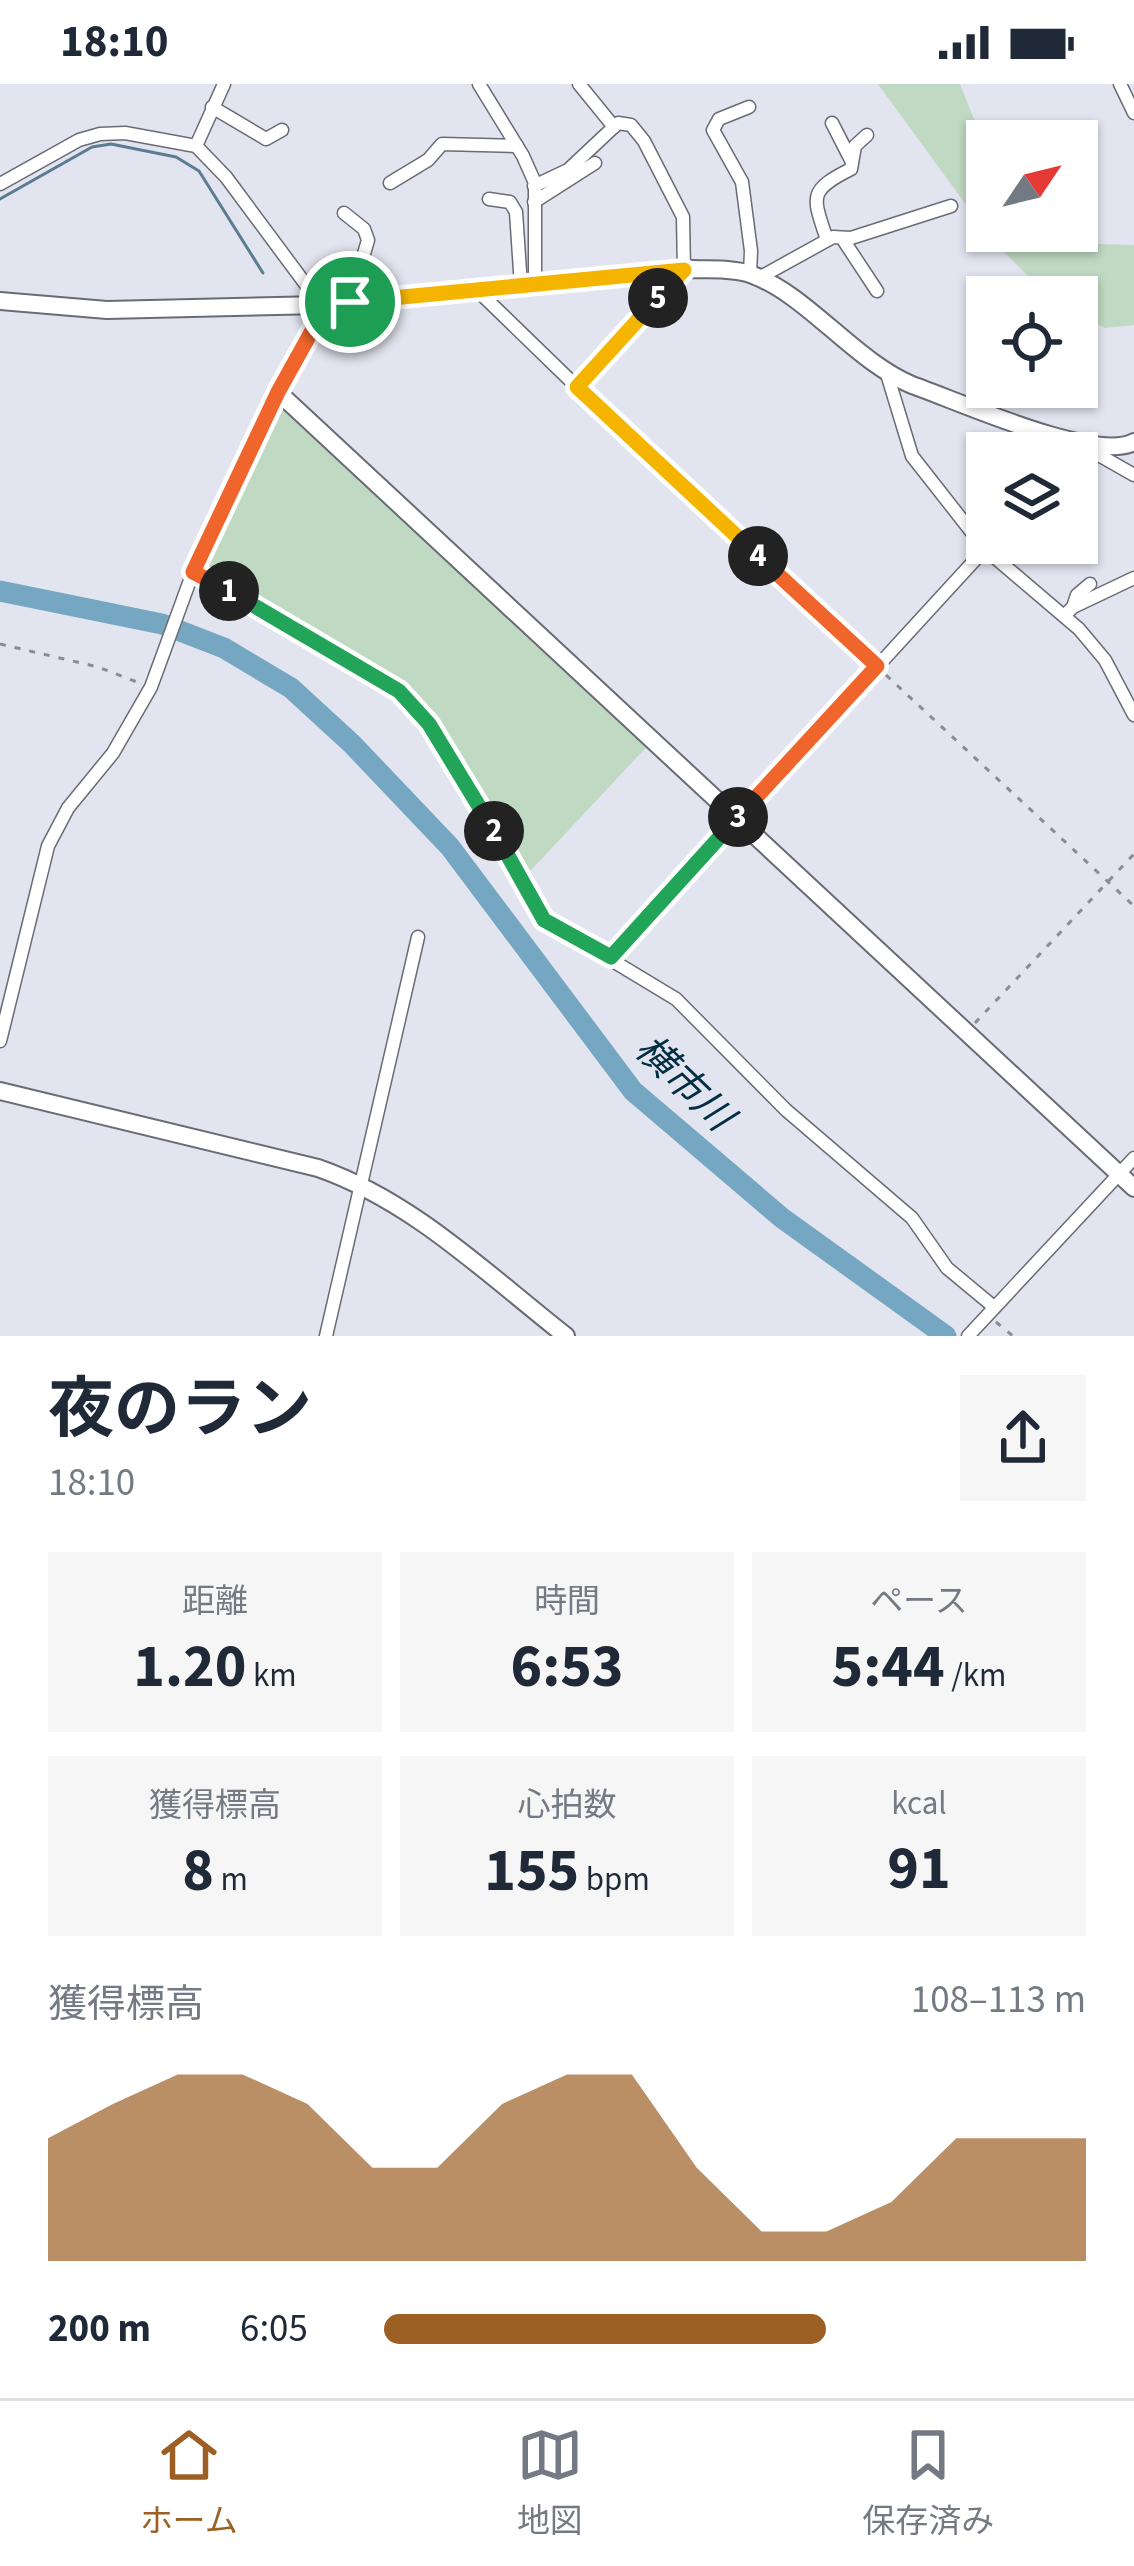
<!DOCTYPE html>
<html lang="ja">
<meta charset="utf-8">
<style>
:root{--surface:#fff;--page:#f6f6f7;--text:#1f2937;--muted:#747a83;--line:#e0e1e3;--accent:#9d6024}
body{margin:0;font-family:"Source Sans 3","Noto Sans JP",sans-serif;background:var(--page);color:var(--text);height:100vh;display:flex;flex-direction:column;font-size:45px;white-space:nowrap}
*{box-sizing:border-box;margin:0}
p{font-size:39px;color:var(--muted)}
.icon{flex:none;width:66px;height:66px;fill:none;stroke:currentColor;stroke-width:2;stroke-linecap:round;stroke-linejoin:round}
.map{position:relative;height:1252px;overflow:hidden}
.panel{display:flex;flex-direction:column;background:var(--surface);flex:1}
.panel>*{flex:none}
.needle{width:78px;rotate:55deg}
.fabs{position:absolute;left:966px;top:36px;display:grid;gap:24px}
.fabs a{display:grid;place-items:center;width:132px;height:132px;border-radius:0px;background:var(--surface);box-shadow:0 3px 9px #0004;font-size:60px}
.pin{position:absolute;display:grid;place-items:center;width:102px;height:102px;color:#fff;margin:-51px;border:6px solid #fff;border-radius:50%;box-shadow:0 3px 12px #0007}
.km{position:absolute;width:60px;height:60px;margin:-30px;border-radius:50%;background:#222;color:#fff;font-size:33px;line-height:60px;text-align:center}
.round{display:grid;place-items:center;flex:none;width:126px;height:126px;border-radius:0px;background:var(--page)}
.head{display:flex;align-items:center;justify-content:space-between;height:204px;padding:0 48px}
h1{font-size:66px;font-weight:700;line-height:90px}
.figures{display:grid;grid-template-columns:repeat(3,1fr);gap:18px;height:204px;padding:12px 48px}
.figures div{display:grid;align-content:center;border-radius:0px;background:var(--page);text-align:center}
.figures b{font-size:60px;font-weight:700}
.figures small{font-size:33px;font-weight:400}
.figures p{font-size:33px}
.chart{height:336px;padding:24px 48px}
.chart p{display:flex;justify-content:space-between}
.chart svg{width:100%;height:216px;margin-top:12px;fill:var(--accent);opacity:.7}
ul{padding:0 48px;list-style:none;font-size:39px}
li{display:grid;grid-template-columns:192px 144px 1fr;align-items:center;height:90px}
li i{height:30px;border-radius:15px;background:var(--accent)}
.status{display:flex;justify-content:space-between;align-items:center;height:84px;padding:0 60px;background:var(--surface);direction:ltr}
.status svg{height:33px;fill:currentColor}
.menu{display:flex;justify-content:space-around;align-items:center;height:168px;border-top:3px solid var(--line);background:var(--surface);font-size:33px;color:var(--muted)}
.menu a{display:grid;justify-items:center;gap:6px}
.menu .current{color:var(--accent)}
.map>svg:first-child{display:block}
</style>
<div class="status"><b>18:10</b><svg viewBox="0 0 49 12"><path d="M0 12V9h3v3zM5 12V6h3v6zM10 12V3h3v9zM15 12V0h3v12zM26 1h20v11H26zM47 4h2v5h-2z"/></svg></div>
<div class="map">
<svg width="1134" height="1252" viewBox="0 0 1134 1252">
<rect width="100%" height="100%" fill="#e2e4ef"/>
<g fill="#bfd9c2">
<polygon points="878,0 960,0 987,68 987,147 1071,147 1099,160 1134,161 1134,241 1105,244 1077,229 1077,213 1049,213 991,155"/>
<polygon points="278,308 653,656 520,798 415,622 193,488"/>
</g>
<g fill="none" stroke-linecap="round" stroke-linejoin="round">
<polyline stroke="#5a7d92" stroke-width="3" points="0,115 92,63 111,60 176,73 199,87 263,189"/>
<polyline stroke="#75a6c2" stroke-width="21" points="0,507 162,540 224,564 291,604 352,660 450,763 633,1007 782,1134 946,1252"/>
<g stroke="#696b75" stroke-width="15">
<g id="street">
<polyline points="479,0 523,72 535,99 535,200"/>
<polyline points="579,0 614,43"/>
<polyline points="1120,0 1134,29"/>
<polyline points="212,23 266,55 282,46"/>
<polyline points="749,23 719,35 713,46 742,98 751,167 750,190"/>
<polyline points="832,39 852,78"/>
<polyline points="196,62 224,0"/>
<polyline points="390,99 428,76 442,60 517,62"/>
<polyline points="0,100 79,56 100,50 125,49 196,62 226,93 321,221 318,235 278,308 193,488 151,603 113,669 68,724 48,762 0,957"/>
<polyline points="489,115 510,118 516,128 521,202"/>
<polyline points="534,118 595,79"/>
<polyline points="344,129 364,145 368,156 350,218"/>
<polyline points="842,154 877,207"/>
<path d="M827,156C813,113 807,107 851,85L855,62L867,51"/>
<polyline points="757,195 833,153 851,154 951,122"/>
<polyline points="477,206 577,303 684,186 683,133 644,57 631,41 618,39 568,86 534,102"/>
<polyline points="887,290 912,372 985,465 1079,545 1105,576 1134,631"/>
<polyline points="1083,362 1134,391"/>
<polyline points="193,488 374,591 415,622 479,717 545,836 676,915 786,1026 912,1134 947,1184 994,1223"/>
<polyline points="1073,523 1077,511 1090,500"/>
<polyline points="1064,532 1073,523 1134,494"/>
<polyline points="611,873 985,465"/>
<polyline points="326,1252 418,853"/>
<polyline points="968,1252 1134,1074"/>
</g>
</g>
<g stroke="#696b75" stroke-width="20">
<g id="secondary">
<path d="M0,217L107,226L321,221L693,185C711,186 732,184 750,190C807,210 853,276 912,301C958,317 1094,379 1134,358"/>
<polyline points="278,308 1134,1104"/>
<path d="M0,1007L318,1084C413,1117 488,1191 566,1252"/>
</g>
</g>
<g stroke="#8a8c94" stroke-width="3" stroke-dasharray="6 9" stroke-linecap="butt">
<polyline points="587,312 870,576"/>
<polyline points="0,560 98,583 137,598"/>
<polyline points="886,591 1134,822"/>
<polyline points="975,939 1134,770"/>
<polyline points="996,1238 1013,1252"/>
</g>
<use href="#street" stroke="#fff" stroke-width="12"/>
<use href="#secondary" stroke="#fff" stroke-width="16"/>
</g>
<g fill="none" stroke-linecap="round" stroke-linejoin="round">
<g stroke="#fff" stroke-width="24">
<polyline id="split-1" points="229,507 193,488 278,308 318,236 320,221 350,218"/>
</g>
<g stroke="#fff" stroke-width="24">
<polyline id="split-2" points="229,507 399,607 429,640 494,747"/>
</g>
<g stroke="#fff" stroke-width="24">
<polyline id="split-3" points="494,747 544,836 611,873 738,733"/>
</g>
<g stroke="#fff" stroke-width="24">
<polyline id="split-4" points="738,733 877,582 758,472"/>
</g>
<g stroke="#fff" stroke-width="24">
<polyline id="split-5" points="658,214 577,303 758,472"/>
</g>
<g stroke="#fff" stroke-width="24">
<polyline id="split-6" points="350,218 684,186 658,214"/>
</g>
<use href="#split-1" stroke="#f0652b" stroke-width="15"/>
<use href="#split-2" stroke="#22a559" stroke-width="15"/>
<use href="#split-3" stroke="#22a559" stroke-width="15"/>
<use href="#split-4" stroke="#f0652b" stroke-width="15"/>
<use href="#split-5" stroke="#f5b400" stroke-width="15"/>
<use href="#split-6" stroke="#f5b400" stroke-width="15"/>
</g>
<g text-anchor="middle" stroke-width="10" stroke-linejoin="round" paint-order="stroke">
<g font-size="39" font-style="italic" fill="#022e43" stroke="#e2e4ef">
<text transform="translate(685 998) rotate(44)" y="14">横市川</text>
</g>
</g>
</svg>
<div class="fabs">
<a><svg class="needle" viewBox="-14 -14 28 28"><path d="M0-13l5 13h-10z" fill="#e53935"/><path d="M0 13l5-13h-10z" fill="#747a83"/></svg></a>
<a><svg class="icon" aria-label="locate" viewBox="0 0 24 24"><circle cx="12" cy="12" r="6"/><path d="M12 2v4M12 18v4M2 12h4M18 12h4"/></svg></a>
<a><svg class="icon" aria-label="layers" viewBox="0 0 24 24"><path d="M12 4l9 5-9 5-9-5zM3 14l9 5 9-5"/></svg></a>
</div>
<div class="pin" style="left:350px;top:218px;background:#1e9e55"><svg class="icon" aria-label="arrive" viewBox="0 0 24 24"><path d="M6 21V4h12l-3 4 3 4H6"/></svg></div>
<b class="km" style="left:229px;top:507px">1</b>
<b class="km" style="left:494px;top:747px">2</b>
<b class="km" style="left:738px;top:733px">3</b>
<b class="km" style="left:758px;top:472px">4</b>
<b class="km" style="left:658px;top:214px">5</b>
</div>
<section class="panel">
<div class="head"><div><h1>夜のラン</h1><p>18:10</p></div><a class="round"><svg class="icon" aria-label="share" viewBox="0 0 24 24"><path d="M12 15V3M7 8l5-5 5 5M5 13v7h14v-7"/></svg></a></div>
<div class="figures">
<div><p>距離</p><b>1.20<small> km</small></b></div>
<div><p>時間</p><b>6:53</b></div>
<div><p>ペース</p><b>5:44<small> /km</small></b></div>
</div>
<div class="figures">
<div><p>獲得標高</p><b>8<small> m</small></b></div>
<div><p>心拍数</p><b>155<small> bpm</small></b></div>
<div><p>kcal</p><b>91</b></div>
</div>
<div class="chart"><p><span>獲得標高</span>108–113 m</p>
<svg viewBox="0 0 160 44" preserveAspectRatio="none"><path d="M0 44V19L10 12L20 6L30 6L40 12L50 25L60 25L70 12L80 6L90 6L100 25L110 38L120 38L130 32L140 19L150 19L160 19V44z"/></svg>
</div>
<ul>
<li><b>200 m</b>6:05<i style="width:63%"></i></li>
</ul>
</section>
<nav class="menu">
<a class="current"><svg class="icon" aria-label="home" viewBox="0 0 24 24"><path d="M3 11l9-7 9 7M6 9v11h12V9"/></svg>ホーム</a>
<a><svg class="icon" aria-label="map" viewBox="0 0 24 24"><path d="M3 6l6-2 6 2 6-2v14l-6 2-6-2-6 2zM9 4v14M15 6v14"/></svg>地図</a>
<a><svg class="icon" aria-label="saved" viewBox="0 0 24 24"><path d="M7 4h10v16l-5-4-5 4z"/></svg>保存済み</a>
</nav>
